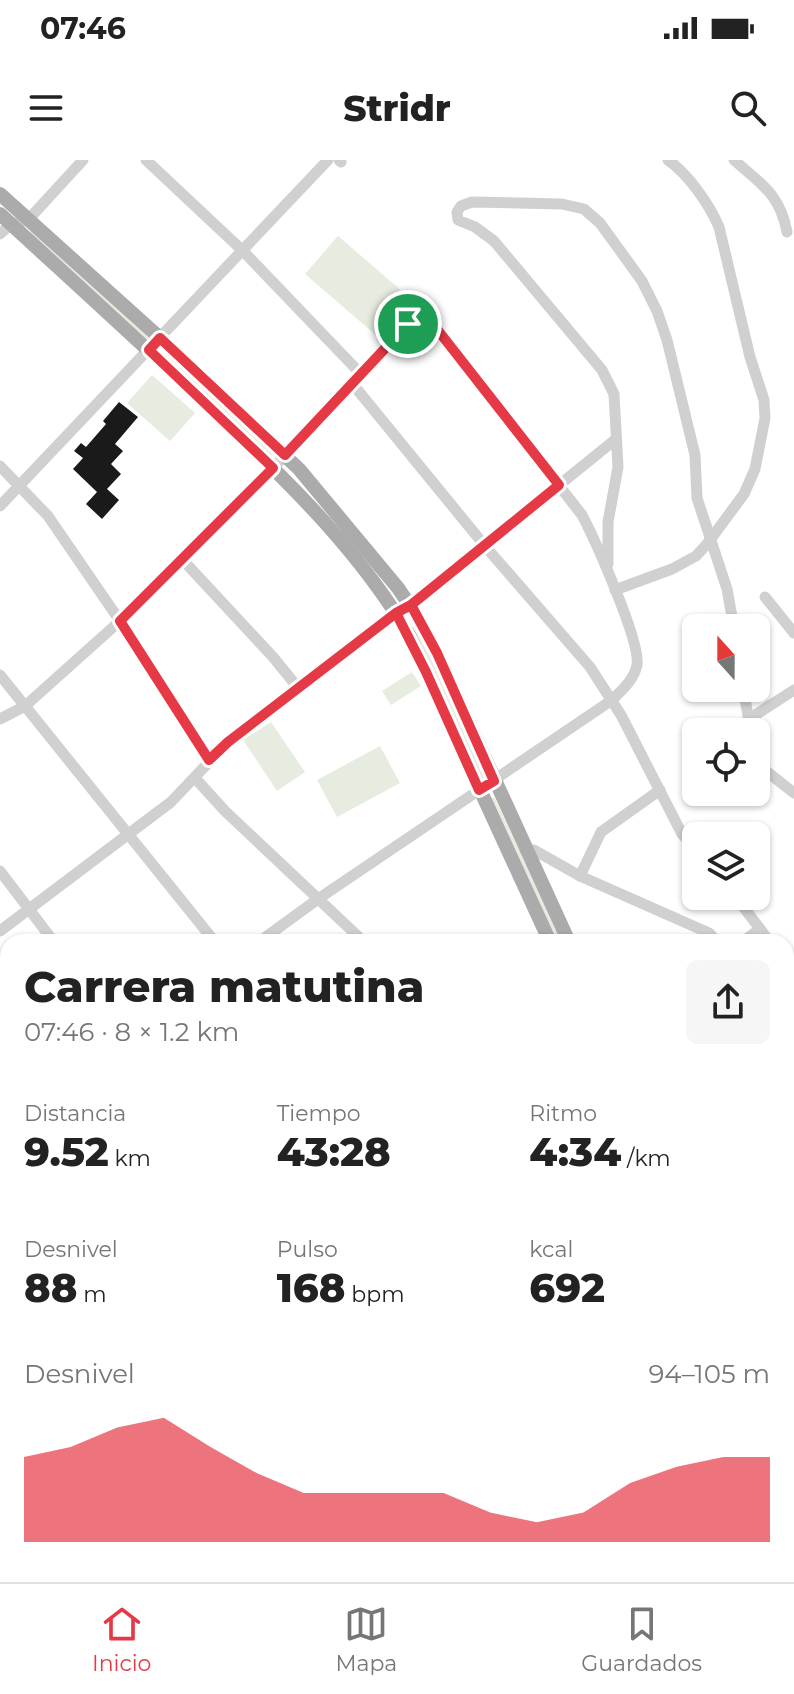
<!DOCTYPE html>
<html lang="es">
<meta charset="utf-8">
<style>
:root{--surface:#fff;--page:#f6f6f6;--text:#222;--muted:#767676;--line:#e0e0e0;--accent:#e63946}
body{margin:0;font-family:Montserrat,sans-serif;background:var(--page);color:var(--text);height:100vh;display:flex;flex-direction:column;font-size:30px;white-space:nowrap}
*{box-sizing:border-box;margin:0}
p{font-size:26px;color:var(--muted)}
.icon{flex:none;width:44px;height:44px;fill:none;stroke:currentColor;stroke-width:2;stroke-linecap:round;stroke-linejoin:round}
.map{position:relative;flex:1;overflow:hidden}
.side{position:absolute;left:0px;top:774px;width:794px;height:648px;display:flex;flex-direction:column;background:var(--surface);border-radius:24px 24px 0 0;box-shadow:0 2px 6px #0004}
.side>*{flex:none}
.needle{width:52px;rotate:339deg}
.fabs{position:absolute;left:682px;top:454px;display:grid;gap:16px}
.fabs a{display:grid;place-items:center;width:88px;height:88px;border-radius:12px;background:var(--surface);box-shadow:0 2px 6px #0004;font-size:40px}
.pin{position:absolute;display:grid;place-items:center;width:68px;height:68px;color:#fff;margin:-34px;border:4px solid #fff;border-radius:50%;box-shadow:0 2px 8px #0007}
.round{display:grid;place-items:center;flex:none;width:84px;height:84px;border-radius:12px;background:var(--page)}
.overview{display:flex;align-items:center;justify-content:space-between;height:136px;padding:0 24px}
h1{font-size:44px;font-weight:800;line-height:60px}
.figures{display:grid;grid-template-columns:repeat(3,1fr);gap:12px;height:136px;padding:8px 24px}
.figures div{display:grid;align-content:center}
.figures b{font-size:40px;font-weight:800}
.figures small{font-size:22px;font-weight:400}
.figures p{font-size:22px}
.chart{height:224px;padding:16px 24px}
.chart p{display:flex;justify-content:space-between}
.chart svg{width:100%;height:144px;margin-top:8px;fill:var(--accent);opacity:.7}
.status{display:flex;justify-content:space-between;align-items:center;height:56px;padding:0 40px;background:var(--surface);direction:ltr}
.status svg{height:22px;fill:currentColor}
header{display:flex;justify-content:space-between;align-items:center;height:104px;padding:0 24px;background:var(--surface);font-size:36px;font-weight:800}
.dock{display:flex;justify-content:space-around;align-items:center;height:112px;border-top:2px solid var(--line);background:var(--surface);font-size:22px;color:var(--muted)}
.dock a{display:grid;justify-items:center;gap:4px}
.dock .active{color:var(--accent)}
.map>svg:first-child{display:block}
</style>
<div class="status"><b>07:46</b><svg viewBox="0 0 49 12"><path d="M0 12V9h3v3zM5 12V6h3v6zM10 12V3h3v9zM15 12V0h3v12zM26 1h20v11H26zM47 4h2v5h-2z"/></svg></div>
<header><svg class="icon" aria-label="menu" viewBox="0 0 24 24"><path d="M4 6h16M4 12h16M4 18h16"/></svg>Stridr<svg class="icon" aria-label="search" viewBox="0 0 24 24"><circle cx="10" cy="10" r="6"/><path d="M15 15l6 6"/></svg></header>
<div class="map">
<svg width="794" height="1422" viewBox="0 0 794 1422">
<rect width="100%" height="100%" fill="#fff"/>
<g fill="#e6ecdf">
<polygon points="32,70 154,179 151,184 27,75"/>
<polygon points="338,76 410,138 377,176 305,114"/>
<polygon points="166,191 275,292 272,296 163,195"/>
<polygon points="152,215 195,253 170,281 127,243"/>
<polygon points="417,465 486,616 481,619 411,468"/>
<polygon points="412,512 421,526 391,545 382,531"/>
<polygon points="271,562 305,612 277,631 243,580"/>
<polygon points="380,586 400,623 337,657 317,620"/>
<polygon points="494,637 563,782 556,782 488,639"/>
</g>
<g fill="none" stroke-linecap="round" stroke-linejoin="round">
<g stroke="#cfe2ee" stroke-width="20">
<polyline points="0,1161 8,1163"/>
<polyline points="352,1414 353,1422"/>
</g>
</g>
<polygon fill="#1a1a1a" points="119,242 138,257 115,284 123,291 111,304 121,314 107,329 119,340 102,359 86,344 97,332 73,309 83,298 74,291 81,283 86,287 106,264 103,261"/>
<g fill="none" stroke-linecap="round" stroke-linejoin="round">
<g stroke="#d0d0d0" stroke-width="11">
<polyline points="146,0 243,91 360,213"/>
<polyline points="339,0 341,2"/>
<path d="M734,0C761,24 780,34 787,72"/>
<polyline points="0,74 11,64 28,60 83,0"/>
<polyline points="351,222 485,386 590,507 621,555 682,674 696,690"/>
<polyline points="0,306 48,356 120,461 209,600"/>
<polyline points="0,346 328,0"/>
<polyline points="181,398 273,497 299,529"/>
<polyline points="608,404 608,362 618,307 614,234 602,210 494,81 475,67 458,60 457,52 461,46 472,42 562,44 584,49 600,63 642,121 657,151 667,180 695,295 697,338 727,429 734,468"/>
<path d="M615,430L672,409L696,396L707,384L744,334L755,309L765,258L764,240L750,197L719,67C709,44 689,15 668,0"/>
<polyline points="765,437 794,473"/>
<polyline points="0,515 215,782"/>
<polyline points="743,528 751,572"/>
<path d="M0,559L25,546L120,461L273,308L403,169C412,161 422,156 433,164L582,355C595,380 641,482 637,505C634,520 622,530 612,540L318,739L259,782"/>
<polyline points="749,559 794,530"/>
<polyline points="756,591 765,610 794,633"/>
<polyline points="195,618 225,651 364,782"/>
<polyline points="525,690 534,690 580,716 709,773 717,782"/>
<polyline points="0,711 54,782"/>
<polyline points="580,716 601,672 660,630"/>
<polyline points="735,736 770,782"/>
<polyline points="0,771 171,642 228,582 396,453 411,445 616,279"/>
<polyline points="742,782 760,769"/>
<polyline points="786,804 794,816"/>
<polyline points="786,854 794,849"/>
<polyline points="0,903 8,913"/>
<polyline points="786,996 794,990"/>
<polyline points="0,1265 8,1258"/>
<polyline points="0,1311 8,1319"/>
<polyline points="786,1389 794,1387"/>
<polyline points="97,1414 103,1422"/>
<polyline points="584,1422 653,1414"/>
</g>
<g stroke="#ababab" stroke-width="14">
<polyline points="0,34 160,178 299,309 398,428 421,462 437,493 569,782"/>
<path d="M0,54C76,124 152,193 227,264C294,327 362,395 409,475L550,782"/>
<polyline points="759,1414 762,1422"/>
<polyline points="778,1414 781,1422"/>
</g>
</g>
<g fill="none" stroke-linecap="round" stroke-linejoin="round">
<g stroke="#fff" stroke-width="16">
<polyline id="route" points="408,164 285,295 160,178 149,190 273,308 120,461 209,600 228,582 396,453 411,445 437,493 494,621 479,630 426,512 396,453 411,445 559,325 433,164 422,159 408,164"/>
</g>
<use href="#route" stroke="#e63946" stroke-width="10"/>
</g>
</svg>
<div class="fabs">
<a><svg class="needle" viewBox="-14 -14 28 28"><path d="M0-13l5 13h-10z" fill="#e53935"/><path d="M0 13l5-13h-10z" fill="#767676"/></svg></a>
<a><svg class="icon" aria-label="locate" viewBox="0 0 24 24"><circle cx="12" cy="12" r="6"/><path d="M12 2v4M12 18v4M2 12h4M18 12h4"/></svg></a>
<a><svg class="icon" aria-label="layers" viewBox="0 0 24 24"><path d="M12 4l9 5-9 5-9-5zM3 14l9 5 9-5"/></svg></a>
</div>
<div class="pin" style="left:408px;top:164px;background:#1e9e55"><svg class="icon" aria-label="arrive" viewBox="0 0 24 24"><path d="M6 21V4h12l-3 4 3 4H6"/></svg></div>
<section class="side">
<div class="overview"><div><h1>Carrera matutina</h1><p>07:46 · 8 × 1.2 km</p></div><a class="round"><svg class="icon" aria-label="share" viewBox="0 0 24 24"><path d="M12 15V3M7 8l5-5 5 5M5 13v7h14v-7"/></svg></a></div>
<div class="figures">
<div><p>Distancia</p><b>9.52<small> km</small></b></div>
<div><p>Tiempo</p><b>43:28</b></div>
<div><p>Ritmo</p><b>4:34<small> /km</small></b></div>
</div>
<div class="figures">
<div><p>Desnivel</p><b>88<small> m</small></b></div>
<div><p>Pulso</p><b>168<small> bpm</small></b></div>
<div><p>kcal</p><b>692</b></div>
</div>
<div class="chart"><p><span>Desnivel</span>94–105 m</p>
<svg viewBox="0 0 160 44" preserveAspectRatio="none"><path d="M0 44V18L10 15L20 9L30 6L40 15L50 23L60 29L70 29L80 29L90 29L100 35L110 38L120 35L130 26L140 21L150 18L160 18V44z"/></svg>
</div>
</section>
</div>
<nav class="dock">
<a class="active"><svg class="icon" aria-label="home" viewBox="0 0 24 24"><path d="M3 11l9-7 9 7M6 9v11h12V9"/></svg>Inicio</a>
<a><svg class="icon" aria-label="map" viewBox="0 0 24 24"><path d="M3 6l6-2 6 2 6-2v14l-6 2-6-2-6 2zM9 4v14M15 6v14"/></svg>Mapa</a>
<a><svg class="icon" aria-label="saved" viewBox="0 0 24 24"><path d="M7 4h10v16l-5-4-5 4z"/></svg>Guardados</a>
</nav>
